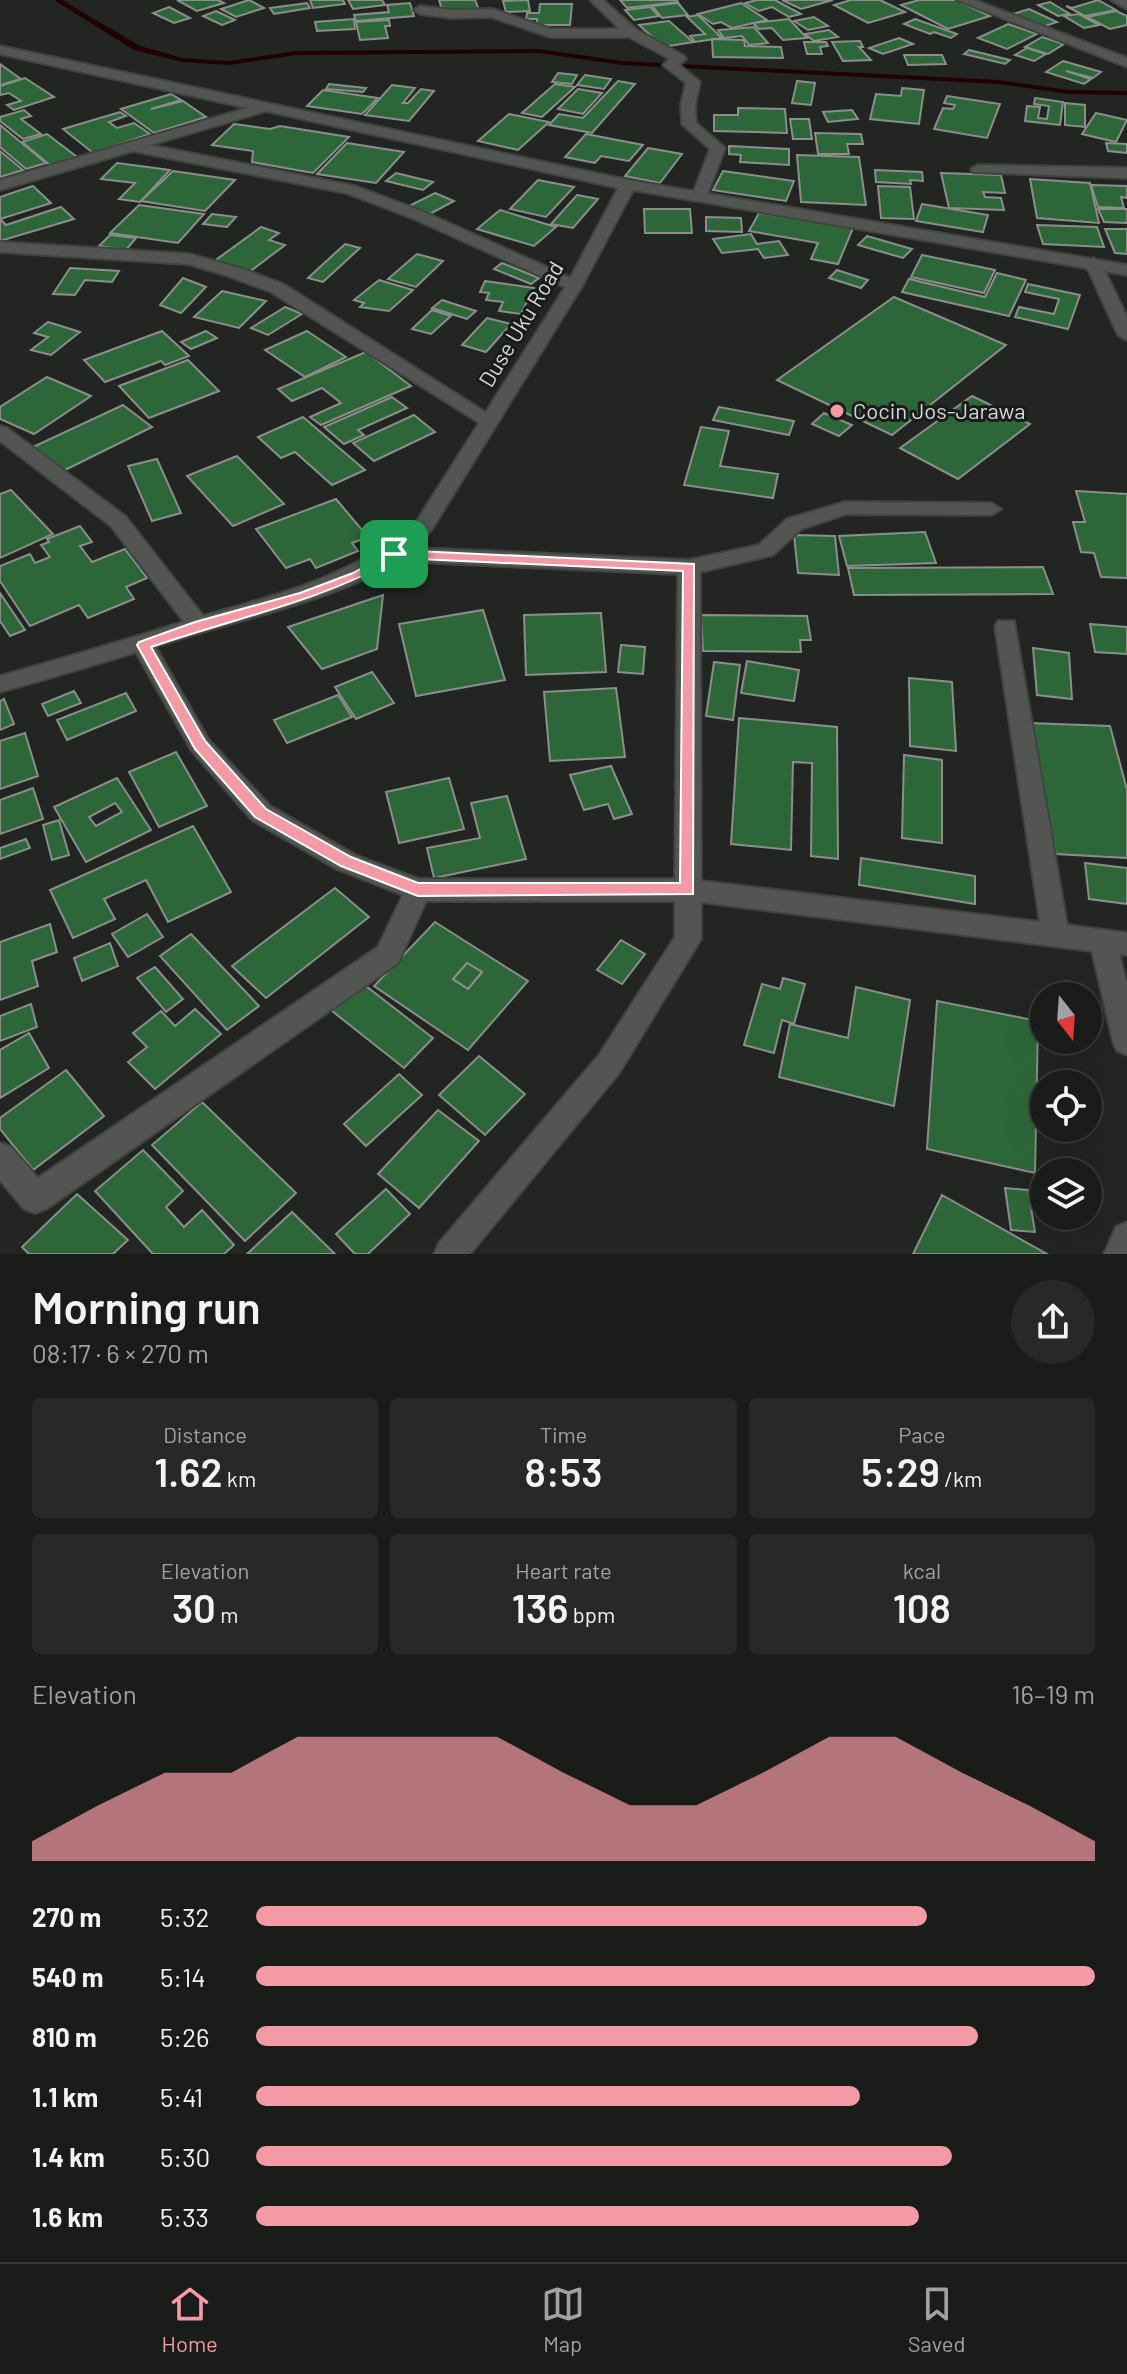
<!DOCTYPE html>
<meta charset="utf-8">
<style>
:root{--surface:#1a1c1a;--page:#272927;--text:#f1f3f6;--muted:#9fa1a2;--line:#383a39;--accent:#f49aa5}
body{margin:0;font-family:Barlow,sans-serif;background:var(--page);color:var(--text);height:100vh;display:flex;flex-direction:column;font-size:30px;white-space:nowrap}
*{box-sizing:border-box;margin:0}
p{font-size:26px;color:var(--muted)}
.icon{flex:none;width:44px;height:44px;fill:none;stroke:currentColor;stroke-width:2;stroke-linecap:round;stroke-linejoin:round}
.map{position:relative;height:1254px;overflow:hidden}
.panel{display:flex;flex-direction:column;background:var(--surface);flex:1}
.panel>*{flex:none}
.needle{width:52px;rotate:163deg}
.tools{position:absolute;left:1030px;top:982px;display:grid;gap:16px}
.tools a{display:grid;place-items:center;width:72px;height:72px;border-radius:50%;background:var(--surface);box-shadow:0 8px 32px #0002,0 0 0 2px var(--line);font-size:40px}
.pin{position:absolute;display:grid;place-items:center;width:68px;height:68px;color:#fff;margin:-34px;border-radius:16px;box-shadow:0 4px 12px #0006}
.round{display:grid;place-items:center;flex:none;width:84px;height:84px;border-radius:42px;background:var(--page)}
.summary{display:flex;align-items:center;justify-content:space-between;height:136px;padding:0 32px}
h1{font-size:44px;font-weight:600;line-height:60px}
.stats{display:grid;grid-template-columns:repeat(3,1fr);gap:12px;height:136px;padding:8px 32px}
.stats div{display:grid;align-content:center;border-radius:8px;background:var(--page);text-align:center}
.stats b{font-size:40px;font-weight:600}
.stats small{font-size:22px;font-weight:400}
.stats p{font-size:22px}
.chart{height:224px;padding:16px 32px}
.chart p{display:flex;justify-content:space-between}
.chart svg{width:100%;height:144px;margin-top:8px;fill:var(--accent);opacity:.7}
ul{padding:0 32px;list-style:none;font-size:26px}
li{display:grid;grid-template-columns:128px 96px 1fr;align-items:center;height:60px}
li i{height:20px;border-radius:10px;background:var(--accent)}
.menu{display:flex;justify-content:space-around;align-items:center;height:112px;border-top:2px solid var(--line);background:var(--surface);font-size:22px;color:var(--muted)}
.menu a{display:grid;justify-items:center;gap:4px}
.menu .on{color:var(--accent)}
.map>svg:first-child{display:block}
</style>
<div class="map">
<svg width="1127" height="1254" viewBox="0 0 1127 1254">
<rect width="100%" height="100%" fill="#232523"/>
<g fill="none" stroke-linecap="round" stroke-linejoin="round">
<polygon fill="#1f0106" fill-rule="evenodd" points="54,0 62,0 140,46 182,58 229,61 296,51 539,49 622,61 999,80 1069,90 1127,91 1127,95 1069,94 999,84 622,65 539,53 296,55 229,65 182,62 134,50"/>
</g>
<g fill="#2d6739" stroke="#8b8e8b" stroke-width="2" fill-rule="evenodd">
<polygon points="177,0 218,0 224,3 197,11"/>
<polygon points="249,0 264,8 236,17 221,9"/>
<polygon points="310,0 343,0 345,4 313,8"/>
<polygon points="348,0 382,0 385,5 353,9"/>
<polygon points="439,0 475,0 479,10 443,13"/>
<polygon points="528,0 530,11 506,12 503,1"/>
<polygon points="620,0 677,0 678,2 627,8"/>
<polygon points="757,0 775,0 801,14 789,17 772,7 759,11 745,3"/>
<polygon points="782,0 833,0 801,9"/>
<polygon points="851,0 880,0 905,12 868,23 834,5"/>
<polygon points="919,0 956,0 990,16 948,29 901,5"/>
<polygon points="1098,0 1116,10 1085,16 1066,6 1072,8"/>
<polygon points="1050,2 1070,14 1058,16 1038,5"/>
<polygon points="307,3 310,8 274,14 270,8"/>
<polygon points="410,3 414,16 356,21 354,15 389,12 387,5"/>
<polygon points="678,3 688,15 662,18 652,6"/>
<polygon points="741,3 767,20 732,28 721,22 713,24 698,14"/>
<polygon points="540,4 572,4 570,25 537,25 537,19 526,19 527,13 539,13"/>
<polygon points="169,7 190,18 174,23 153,13"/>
<polygon points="650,7 659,16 634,20 625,10"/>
<polygon points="1029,9 1057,22 1042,27 1013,14"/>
<polygon points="216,11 235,20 222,25 203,16"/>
<polygon points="1116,11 1127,16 1127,25 1110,29 1087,17"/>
<polygon points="1079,14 1099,25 1084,28 1064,16"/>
<polygon points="698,15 722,38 695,42 690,36 705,34 687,17"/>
<polygon points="814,17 828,26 808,30 794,21"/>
<polygon points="354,19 355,29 317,31 315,22"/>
<polygon points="789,19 807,38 783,40 772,28 759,29 753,23"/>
<polygon points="915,19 957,34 951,38 934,32 930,34 904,24"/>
<polygon points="389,20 390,26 385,26 388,38 360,40 356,22"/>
<polygon points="669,21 693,42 663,47 639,25"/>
<polygon points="1008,24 1037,34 1007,49 978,38"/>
<polygon points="754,27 768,43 749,45 742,36 724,38 718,30"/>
<polygon points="829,30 838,37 814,41 805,34"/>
<polygon points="1042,37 1064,44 1048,54 1025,47"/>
<polygon points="899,38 913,44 883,54 869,48"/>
<polygon points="712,39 744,40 745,46 781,47 783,58 713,57"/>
<polygon points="860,41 863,47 859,47 871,60 843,61 832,42"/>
<polygon points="804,42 826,42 828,46 820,47 822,54 807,54"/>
<polygon points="1027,48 1046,54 1034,61 1015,55"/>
<polygon points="969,50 1010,60 1005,64 964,54"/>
<polygon points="904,55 942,55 946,64 908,65"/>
<polygon points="1063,61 1101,72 1093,78 1066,71 1091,79 1084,84 1046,72"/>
<polygon points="0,64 21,79 0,85"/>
<polygon points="558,73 577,75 572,84 552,82"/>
<polygon points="585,75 611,79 604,89 577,85"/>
<polygon points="25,78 54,97 14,110 7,105 21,101 9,93 0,95 0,86"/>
<polygon points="618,81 635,84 592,133 549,125 559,114 583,118"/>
<polygon points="797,81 815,83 811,105 792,103"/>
<polygon points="329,84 366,88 363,92 326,89"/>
<polygon points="555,84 575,87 542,117 522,113"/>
<polygon points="392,85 415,88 403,103 408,103 421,89 434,91 409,121 365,115"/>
<polygon points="902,88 924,90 919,124 870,119 876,94 901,96"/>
<polygon points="578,89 602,93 583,114 558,109"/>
<polygon points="323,90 378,98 362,114 307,106"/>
<polygon points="171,94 181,100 151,109 183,101 206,117 154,133 121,109"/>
<polygon points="947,96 1000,104 987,138 934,129 943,108 953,109 955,105 944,103"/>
<polygon points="1035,98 1063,102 1060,125 1025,121 1027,106 1040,107 1038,118 1047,119 1049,106 1034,104"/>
<polygon points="1065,103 1085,105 1085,127 1065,125"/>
<polygon points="738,108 785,109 787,133 714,131 714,115 738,115"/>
<polygon points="24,110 31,116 21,119 41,134 23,139 0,121 0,117"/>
<polygon points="852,110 858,119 828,122 823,112"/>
<polygon points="120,112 126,116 109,122 117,128 134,123 150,134 93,153 63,129"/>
<polygon points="1096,113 1127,120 1116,142 1082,134"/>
<polygon points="509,114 549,122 518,150 478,141"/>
<polygon points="790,119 809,119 812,139 793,139"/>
<polygon points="234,124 270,129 280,126 349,137 313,173 252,162 253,151 212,145"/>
<polygon points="0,125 46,163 26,169 0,147"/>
<polygon points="815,133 861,134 863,144 847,144 849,154 818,154"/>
<polygon points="47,134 77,157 51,166 22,142"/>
<polygon points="586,134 643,145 629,161 601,156 595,163 565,157"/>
<polygon points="347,143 404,152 376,183 317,174"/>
<polygon points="1106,143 1127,144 1127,153 1108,151"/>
<polygon points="729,146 789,149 789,165 740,162 741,155 729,154"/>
<polygon points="648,148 682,154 660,183 625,176"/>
<polygon points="0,151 23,170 0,177"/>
<polygon points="797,155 859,157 866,205 801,202"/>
<polygon points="117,163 170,170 140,202 119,199 135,183 101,179"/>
<polygon points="875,170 922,172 923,181 910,180 911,184 876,182"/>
<polygon points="173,171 235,180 205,211 141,201"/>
<polygon points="723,171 794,181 786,201 713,190"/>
<polygon points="396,173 433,182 423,190 386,181"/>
<polygon points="941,173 1001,175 1005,193 983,192 985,197 1001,198 1004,210 949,208"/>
<polygon points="1030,179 1090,183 1099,223 1037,218"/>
<polygon points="538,180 574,187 546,217 510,209"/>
<polygon points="1091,185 1127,186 1127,198 1121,197 1124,208 1098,207"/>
<polygon points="33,186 51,203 0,219 6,225 61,207 74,219 0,241 0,197"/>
<polygon points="878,186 910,187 914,219 881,218"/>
<polygon points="435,193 454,201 428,215 409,206"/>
<polygon points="577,195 598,199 573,228 551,224"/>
<polygon points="922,204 988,215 983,232 916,221"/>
<polygon points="139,205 204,214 178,243 110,233"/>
<polygon points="644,209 690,209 692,233 645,233"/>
<polygon points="1098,209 1127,209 1127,223 1104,222"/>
<polygon points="500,210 556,227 534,246 477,229"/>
<polygon points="759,213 853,228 838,264 811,259 818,243 749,231"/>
<polygon points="212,214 236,217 227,227 203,224"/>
<polygon points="706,217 741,218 742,232 706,231"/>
<polygon points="1037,225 1097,227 1104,247 1043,244"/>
<polygon points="261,227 279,233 269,240 285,245 248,273 213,262"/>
<polygon points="1105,229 1127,229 1127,254 1115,253"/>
<polygon points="751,234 757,244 779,241 788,255 764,258 758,249 722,253 713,239"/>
<polygon points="110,235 136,238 126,250 99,246"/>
<polygon points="867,236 912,249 903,258 858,245"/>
<polygon points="345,244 360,248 323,282 308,278"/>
<polygon points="417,254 443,261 416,287 388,279"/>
<polygon points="922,255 995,270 984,293 911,277"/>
<polygon points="502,263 539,278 531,284 494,269"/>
<polygon points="70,268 119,271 112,282 85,280 75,295 53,294"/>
<polygon points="837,270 868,280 861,288 829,278"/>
<polygon points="997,273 1026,280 1009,316 902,292 909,279 985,297"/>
<polygon points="183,278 206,287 181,313 160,305"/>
<polygon points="379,280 413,290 389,311 360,307 364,303 354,300"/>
<polygon points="485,281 534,288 521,314 499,311 503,302 486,300 489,293 480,292"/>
<polygon points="1028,284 1080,295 1068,329 1015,317 1019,307 1054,314 1059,299 1025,292"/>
<polygon points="222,291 266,301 239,328 194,317"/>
<polygon points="894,297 1006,345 892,435 777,380"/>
<polygon points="442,300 476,311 467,319 432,308"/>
<polygon points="285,307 302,314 268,335 251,328"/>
<polygon points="432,310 451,316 431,334 412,329"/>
<polygon points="487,318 511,324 486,352 462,345"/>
<polygon points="48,322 80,332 51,355 31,350 48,337 34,333"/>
<polygon points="162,331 189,356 165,365 161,361 105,382 84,360"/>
<polygon points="206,331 217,338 191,349 181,342"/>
<polygon points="307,331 346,357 305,377 265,350"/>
<polygon points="366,352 411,386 321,425 310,417 341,403 322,388 292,401 278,389"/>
<polygon points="188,360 219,391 149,418 119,386"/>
<polygon points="47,377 91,396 34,434 0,419 0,407"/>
<polygon points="972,396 1030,424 958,479 900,448"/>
<polygon points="392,397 407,408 358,430 364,435 344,444 324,427"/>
<polygon points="123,405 152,427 63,471 33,447"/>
<polygon points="719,407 794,421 789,435 713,420"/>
<polygon points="824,413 852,425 839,436 812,424"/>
<polygon points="414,415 435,432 374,461 353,443"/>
<polygon points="303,417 365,470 332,485 295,452 281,458 258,437"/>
<polygon points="701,427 729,431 720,466 778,474 773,498 684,485"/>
<polygon points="237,456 284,504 233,526 187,476"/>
<polygon points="157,459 181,513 152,521 128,466"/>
<polygon points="11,490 53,534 0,558 0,494"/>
<polygon points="1076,491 1127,494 1127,578 1101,577 1094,553 1081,552 1073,522 1085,522"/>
<polygon points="336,499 368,537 352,543 358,551 316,568 310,559 286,568 256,529"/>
<polygon points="80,526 92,542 80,546 92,562 125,549 147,578 126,587 134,599 88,618 79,605 30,626 0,581 0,566 30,554 35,563 50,557 41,545 49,542 47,539"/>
<polygon points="925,532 936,563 847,566 839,536"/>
<polygon points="794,535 835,536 839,575 798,573"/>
<polygon points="1043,567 1053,594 854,595 848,568"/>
<polygon points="0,593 25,630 10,636 0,621"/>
<polygon points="383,595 377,649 322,669 288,627"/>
<polygon points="483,610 505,680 416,696 399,624"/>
<polygon points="601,613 606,672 526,675 524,615"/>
<polygon points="701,615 807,616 811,640 800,640 801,652 703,651"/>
<polygon points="1090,624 1127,627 1127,654 1095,652"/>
<polygon points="621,645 645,647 643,674 618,672"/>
<polygon points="1033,648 1069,653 1072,699 1037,695"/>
<polygon points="747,661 799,670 794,701 741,693"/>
<polygon points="714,662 740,665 733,720 706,716"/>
<polygon points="372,672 394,703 356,719 335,687"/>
<polygon points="909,678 952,682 956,751 910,746"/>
<polygon points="616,688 625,757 550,761 544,692"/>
<polygon points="74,691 81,703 48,716 42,704"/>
<polygon points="126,693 136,711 67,740 57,720"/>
<polygon points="338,695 352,717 287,743 274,720"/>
<polygon points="4,699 14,724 0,730 0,701"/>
<polygon points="739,718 837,727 838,859 811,856 812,763 793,762 791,850 731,844"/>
<polygon points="1028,723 1110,726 1127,790 1127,858 1056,854"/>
<polygon points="25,733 38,776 0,789 0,741"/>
<polygon points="176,752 207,806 159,827 129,772"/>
<polygon points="904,755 942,760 942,843 902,838"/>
<polygon points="611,766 632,814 614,819 608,804 584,810 570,775"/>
<path d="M117,778L151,830L86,862L54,807ZM115,803L122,812L96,826L89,817Z"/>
<polygon points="449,778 464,829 399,843 386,792"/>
<polygon points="33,788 43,819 0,834 0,800"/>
<polygon points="507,796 526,859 434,878 427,848 480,838 471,803"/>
<polygon points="59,820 69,855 52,860 43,825"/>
<polygon points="193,826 231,892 168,922 146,880 104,899 115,919 73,938 50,890"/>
<polygon points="26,839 30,848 0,859 0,848"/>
<polygon points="861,858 975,876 975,904 859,885"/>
<polygon points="1085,863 1127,868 1127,904 1089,899"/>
<polygon points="335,888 369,917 266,998 232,966"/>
<polygon points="147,914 163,937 128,957 112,934"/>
<path d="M435,922L528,981L468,1050L374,986ZM467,963L482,972L468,989L453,979Z"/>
<polygon points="50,924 57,952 32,961 38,986 0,1000 0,942"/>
<polygon points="191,934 259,1006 227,1030 160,956"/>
<polygon points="621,940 645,954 622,984 597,970"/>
<polygon points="110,943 118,966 82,981 74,958"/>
<polygon points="467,963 482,972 468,989 453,979"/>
<polygon points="155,967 183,999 166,1012 137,978"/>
<polygon points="783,978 805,984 794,1024 782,1020 774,1053 744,1045 762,984 780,989"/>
<polygon points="362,983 433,1038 404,1068 332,1011"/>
<polygon points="856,987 910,1000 894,1106 779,1077 790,1024 848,1038"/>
<polygon points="937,1001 1038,1021 1035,1173 927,1149"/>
<polygon points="31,1004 37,1027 0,1041 0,1016"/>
<polygon points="195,1009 221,1034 155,1089 128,1062 147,1047 133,1033 161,1011 175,1026"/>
<polygon points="29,1033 49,1068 0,1098 0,1050"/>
<polygon points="479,1056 525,1094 485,1135 439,1095"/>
<polygon points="66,1070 104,1116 33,1170 0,1129 0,1118"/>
<polygon points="399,1074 422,1095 366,1146 344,1124"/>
<polygon points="202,1102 296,1193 245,1241 152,1145"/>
<polygon points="438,1110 479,1141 419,1208 378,1174"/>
<polygon points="143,1150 183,1191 166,1207 184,1227 202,1210 234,1245 224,1254 153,1254 95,1191"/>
<polygon points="1005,1188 1028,1190 1035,1232 1011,1230"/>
<polygon points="386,1189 410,1214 368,1254 355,1254 336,1234"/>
<polygon points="77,1194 128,1240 113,1254 29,1254 22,1247"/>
<polygon points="942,1195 1047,1254 913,1254"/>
<polygon points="292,1212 335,1254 247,1254"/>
</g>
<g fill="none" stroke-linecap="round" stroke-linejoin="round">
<g stroke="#414341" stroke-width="4">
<g id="minor">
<polygon points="590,0 603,0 637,30 684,56 686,59 679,65 700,82 695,105 696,123 725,148 705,200 695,200 692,197 710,149 682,124 681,105 686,83 663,65 670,59 629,37 550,37 491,17 452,18 420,14 414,10 420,6 452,10 492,9 551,29 620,29"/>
<polygon points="957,0 974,0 1127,58 1127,67"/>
<polygon points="1111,0 1127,0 1127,9"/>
<polygon points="0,46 628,180 636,185 628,190 266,111 150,145 355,186 424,212 580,282 582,286 580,290 574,291 412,218 346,193 133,151 0,190 0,180 248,108 0,54"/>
<polygon points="978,165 1127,168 1127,178 973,172 971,169"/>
<polygon points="0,242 189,254 240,268 283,284 499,421 490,427 483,425 271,292 228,276 188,264 0,252"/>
<polygon points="1093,258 1101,263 1127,317 1127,340 1118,335 1085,263"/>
<polygon points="0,426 7,428 125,516 207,621 210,626 207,631 191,631 111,526 0,441"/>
<polygon points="845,502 991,503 1001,509 991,515 846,514 801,529 773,555 700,572 701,881 1040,922 995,626 998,621 1014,621 1067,925 1127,933 1127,955 1119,954 1127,985 1127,1055 1117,1051 1113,1042 1092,951 701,902 701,939 619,1073 470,1254 434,1254 439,1243 599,1055 675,937 675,901 426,901 398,963 46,1209 35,1213 24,1209 0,1180 0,1143 11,1147 38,1178 378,947 403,895 337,869 252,820 192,751 132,645 135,639 151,639 208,739 270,806 355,855 419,879 675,879 678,574 394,561 384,554 394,547 689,560 759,545 787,519"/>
<polygon points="1127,1222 1127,1254 1104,1254 1116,1227"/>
</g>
</g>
<g stroke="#414341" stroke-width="4">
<path id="tertiary" d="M628,180L1127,265V275L633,190L582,286L432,529C394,585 268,612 206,631C137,652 69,673 0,692V676C65,658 129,639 193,619C278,594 343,581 415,524L566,286L620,185Z"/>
</g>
<use href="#minor" fill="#525552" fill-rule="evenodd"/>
<use href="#tertiary" fill="#525552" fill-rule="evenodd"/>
</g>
<path fill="#f49aa5" stroke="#fff" stroke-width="2" fill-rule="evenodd" d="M394,550L694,564L693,894L418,896L341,866L255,817L195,749L137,645L139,642L195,622L300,593L353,573ZM397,558L683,571L680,883H418L351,857L266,809L205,741L151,647C234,618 320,602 397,558Z"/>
<circle fill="#f49aa5" stroke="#191c1a" stroke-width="3" cx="837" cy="411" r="8"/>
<g text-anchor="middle" stroke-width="6" stroke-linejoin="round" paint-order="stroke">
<g font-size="22" fill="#d7d9d7" stroke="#191c1a">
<text transform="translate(521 324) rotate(-59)" y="8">Duse Uku Road</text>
</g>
<g font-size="22" fill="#d7d9d7" stroke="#191c1a" text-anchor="start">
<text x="853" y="419">Cocin Jos-Jarawa</text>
</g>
</g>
</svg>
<div class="tools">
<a><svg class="needle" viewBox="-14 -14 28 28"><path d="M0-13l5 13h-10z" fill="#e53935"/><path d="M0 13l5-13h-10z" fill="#9fa1a2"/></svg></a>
<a><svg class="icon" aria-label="locate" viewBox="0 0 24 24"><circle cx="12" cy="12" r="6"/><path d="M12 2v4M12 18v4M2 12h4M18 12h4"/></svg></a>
<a><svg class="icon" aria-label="layers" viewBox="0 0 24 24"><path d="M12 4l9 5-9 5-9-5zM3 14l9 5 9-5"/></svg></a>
</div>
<div class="pin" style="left:394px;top:554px;background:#1e9e55"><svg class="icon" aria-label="arrive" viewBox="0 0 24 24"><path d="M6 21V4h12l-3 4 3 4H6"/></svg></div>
</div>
<section class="panel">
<div class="summary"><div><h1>Morning run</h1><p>08:17 · 6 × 270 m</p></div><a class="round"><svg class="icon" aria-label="share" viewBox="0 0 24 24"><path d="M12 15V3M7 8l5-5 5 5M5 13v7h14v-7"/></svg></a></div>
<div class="stats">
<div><p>Distance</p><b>1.62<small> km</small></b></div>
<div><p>Time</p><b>8:53</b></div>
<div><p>Pace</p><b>5:29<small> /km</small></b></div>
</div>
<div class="stats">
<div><p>Elevation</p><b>30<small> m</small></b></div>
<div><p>Heart rate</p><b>136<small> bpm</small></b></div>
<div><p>kcal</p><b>108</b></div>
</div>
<div class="chart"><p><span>Elevation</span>16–19 m</p>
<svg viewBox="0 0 160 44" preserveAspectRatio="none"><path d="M0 44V38L10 27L20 17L30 17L40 6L50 6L60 6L70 6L80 17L90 27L100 27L110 17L120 6L130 6L140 17L150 27L160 38V44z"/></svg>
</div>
<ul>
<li><b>270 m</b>5:32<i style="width:80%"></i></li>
<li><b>540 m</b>5:14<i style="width:100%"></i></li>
<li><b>810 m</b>5:26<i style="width:86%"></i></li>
<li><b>1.1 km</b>5:41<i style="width:72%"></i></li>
<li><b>1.4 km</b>5:30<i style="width:83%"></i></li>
<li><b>1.6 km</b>5:33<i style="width:79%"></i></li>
</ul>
</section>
<nav class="menu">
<a class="on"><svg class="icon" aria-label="home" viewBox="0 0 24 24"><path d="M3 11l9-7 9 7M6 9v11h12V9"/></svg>Home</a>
<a><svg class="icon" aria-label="map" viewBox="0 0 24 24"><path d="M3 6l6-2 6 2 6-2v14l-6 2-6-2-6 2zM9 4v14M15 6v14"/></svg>Map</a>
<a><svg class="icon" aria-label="saved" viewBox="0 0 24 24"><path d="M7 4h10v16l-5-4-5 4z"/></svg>Saved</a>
</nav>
